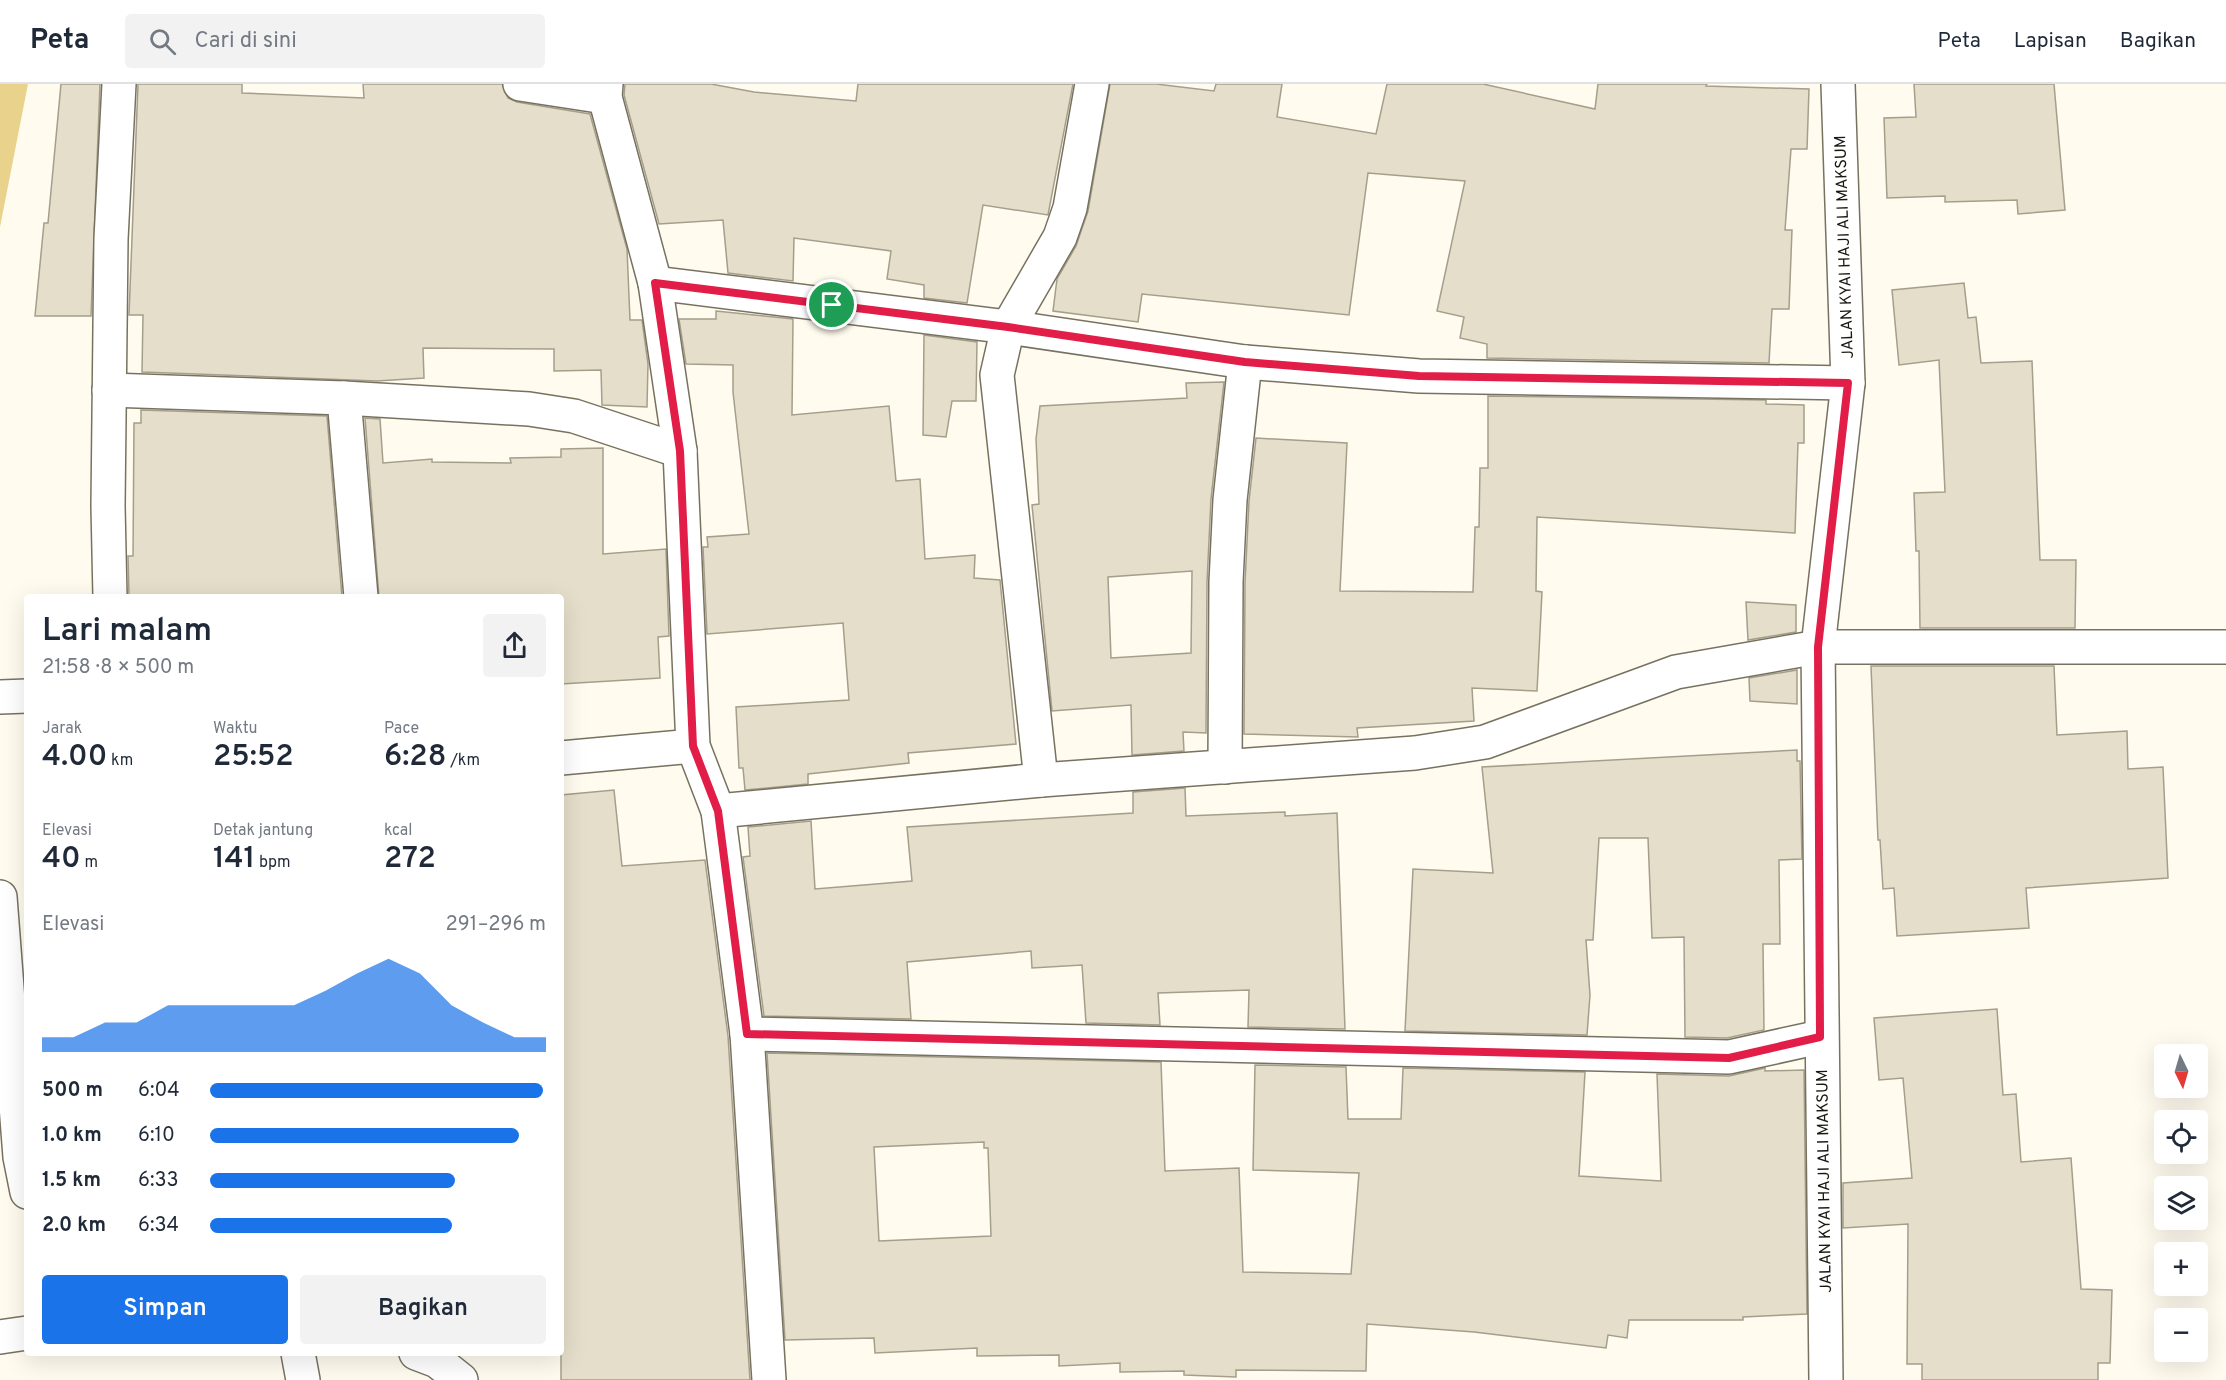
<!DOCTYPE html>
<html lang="id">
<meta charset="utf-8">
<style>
:root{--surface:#fff;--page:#f2f2f3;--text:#1f2937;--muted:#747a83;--line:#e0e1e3;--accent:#1a73e8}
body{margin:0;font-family:Overpass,sans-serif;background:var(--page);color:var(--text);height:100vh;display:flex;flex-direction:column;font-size:22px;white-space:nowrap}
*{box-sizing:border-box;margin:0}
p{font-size:20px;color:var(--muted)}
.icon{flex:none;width:33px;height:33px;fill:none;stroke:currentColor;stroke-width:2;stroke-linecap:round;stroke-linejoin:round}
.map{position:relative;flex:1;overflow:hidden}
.details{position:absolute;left:24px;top:510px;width:540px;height:762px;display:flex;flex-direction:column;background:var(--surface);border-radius:6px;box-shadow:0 6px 24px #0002}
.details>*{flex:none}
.needle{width:39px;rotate:175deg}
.fabs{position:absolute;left:2154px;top:960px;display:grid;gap:12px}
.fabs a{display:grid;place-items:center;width:54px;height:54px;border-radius:6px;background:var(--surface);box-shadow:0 6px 24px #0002;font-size:30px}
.pin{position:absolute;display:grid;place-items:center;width:51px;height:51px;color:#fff;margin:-26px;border:3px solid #fff;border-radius:50%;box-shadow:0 2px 6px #0007}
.round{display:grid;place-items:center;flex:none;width:63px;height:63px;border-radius:6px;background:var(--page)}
.overview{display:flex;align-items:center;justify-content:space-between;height:102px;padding:0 18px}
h1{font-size:33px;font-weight:600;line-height:45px}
.stats{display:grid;grid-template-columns:repeat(3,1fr);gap:9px;height:102px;padding:6px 18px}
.stats div{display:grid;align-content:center}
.stats b{font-size:30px;font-weight:600}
.stats small{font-size:16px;font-weight:400}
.stats p{font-size:16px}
.chart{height:168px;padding:12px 18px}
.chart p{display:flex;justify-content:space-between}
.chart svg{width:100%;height:108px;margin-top:6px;fill:var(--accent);opacity:.7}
.button{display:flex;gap:12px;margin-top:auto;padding:12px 18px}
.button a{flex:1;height:69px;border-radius:6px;background:var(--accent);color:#fff;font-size:24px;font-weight:600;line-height:69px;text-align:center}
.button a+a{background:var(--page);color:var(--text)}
ul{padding:0 18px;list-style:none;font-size:20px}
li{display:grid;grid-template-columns:96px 72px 1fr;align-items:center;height:45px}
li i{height:15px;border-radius:8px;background:var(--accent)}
header{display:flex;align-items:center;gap:36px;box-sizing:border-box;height:84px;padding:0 30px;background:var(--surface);border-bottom:2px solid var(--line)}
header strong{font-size:28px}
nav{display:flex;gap:33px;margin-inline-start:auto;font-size:21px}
.search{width:420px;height:54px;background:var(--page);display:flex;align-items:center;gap:15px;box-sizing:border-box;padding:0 21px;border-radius:6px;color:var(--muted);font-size:22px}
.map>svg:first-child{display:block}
</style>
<header>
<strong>Peta</strong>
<div class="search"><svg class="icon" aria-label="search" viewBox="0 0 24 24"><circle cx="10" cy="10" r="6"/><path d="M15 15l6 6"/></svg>Cari di sini</div>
<nav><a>Peta</a><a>Lapisan</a><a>Bagikan</a></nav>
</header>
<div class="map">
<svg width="2226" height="1296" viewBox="0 0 2226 1296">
<rect width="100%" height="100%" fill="#fffbef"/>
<polygon fill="#e9d38c" points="0,0 28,0 0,143"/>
<g fill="#e4deca" stroke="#a49e8b" stroke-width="1.5" fill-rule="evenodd">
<polygon points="61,0 100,0 91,232 35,232 44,139 48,139"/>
<polygon points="138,0 242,0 242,9 364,14 363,0 502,0 508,14 517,18 590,30 627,165 630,236 642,236 648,280 647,323 602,321 601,286 554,287 554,265 423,264 424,294 377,297 142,288 143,231 129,231"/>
<polygon points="625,0 711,0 754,8 856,17 858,0 1073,0 1048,131 983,121 967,219 924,214 924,201 887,195 891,167 794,154 793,197 728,189 723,136 659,140 624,11"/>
<polygon points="1110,0 1156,0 1214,7 1216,0 1282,0 1277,33 1376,50 1387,0 1483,0 1595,25 1598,0 1707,0 1706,2 1809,5 1807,65 1791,65 1785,146 1792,146 1789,225 1772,225 1769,279 1487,274 1487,260 1460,254 1464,233 1437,227 1465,97 1368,89 1349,231 1142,210 1138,238 1053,227 1057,195 1076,162 1088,127"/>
<polygon points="1914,0 2054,0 2065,126 2018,130 2017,116 1945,118 1945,112 1887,114 1884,34 1916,33"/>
<polygon points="1964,199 1968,234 1976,233 1981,279 2032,277 2040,476 2076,476 2075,544 1920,544 1919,467 1916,467 1914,409 1945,408 1939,276 1899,281 1892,206"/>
<polygon points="716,227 793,235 792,331 889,322 896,397 920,395 925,475 975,471 974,494 1000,496 1016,660 908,669 909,679 808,690 808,700 745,706 743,684 739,684 736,623 849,616 843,539 707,550 703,463 708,463 707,453 749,450 733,308 733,281 686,280 679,235 716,235"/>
<polygon points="924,251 977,258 976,317 952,317 946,353 923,351"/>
<path d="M1224,298L1211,415L1207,498L1206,649L1183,648L1184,667L1132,671L1131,621L1052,627L1032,421L1039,420L1036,355L1040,322L1187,314L1186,299ZM1192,487L1191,569L1111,574L1108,493Z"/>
<polygon points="1488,312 1766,316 1766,320 1804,321 1804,359 1798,359 1795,449 1537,433 1536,507 1542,508 1537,607 1472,604 1474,637 1357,644 1358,653 1244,650 1245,499 1249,417 1256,354 1347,359 1340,507 1473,508 1475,443 1479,443 1480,384 1488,384"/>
<polygon points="141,326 327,332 342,513 129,513 128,472 133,472 134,339 141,339"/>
<polygon points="365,334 380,335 383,379 432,375 432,378 511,379 510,374 561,373 561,365 603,364 603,470 666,465 669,552 658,553 660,594 561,600 561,513 379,513"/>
<polygon points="1746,518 1796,521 1796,548 1748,556"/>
<polygon points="1871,582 2054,582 2057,651 2127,647 2128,685 2163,683 2168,794 2026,804 2029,844 1897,852 1894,804 1883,805 1880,756 1878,756"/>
<polygon points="1797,586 1797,620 1750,617 1749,594"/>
<polygon points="1797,666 1797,677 1800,677 1802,775 1779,776 1780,860 1763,860 1764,946 1727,954 1685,953 1684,853 1652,854 1648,754 1599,754 1593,856 1586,856 1590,911 1587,951 1405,947 1413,785 1493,789 1482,683"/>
<polygon points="1185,704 1186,732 1285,728 1285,732 1337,729 1345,945 1248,943 1249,906 1158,909 1160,941 1086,939 1082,881 1032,884 1031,867 907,878 911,935 764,932 743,773 750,772 748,743 811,737 815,805 912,797 907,743 1133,729 1133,708"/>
<polygon points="614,706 622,782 705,776 728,952 750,1296 561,1296 561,711"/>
<polygon points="1997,925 2003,1011 2016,1010 2021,1078 2071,1074 2081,1205 2112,1206 2110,1279 2098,1279 2098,1296 1922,1296 1922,1280 1907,1280 1908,1140 1843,1144 1843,1099 1912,1094 1903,994 1879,996 1874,934"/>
<path d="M767,969L1161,978L1165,1087L1239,1084L1243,1188L1351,1190L1359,1089L1253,1086L1255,981L1346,983L1348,1035H1401L1403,984L1585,988L1579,1092L1661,1097L1657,990L1729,992L1765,984V987L1804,986L1807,1230L1743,1233V1236H1629L1627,1254L1608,1251L1606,1264L1474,1248L1367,1240L1366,1287L1236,1286V1293L1184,1291V1287L1120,1288V1279L1059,1282V1271L977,1272V1264L875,1269L874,1254L785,1256ZM984,1058V1064H988L991,1152L879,1157L874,1063Z"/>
</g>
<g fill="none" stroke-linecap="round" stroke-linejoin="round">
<g stroke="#777260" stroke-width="36">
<g id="street">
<polyline points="520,0 605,13"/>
<polyline points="606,0 605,13 655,199 680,367 693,662 718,727 747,950 769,1296"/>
<polyline points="655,199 1008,243 1245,278 1419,292 1848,299"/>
<polyline points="109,306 344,314 529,325 574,332 680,367"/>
<polyline points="344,314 361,513"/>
<polyline points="110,513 108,422 111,155 119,0"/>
<polyline points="0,613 27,612"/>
<polyline points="561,674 693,662"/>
<polyline points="1225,683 1226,498 1230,416 1245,278"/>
<polyline points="1041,696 997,291 1008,243 1060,153 1070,124 1092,0"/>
<polyline points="718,727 1041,696 1415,669 1485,658 1676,588 1818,563 2226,563"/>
<polyline points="0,813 20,1073 27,1108"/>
<polyline points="747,950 1729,973 1820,953"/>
<polyline points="0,1253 27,1249"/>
<polyline points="298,1269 303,1296"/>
<polyline points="416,1269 437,1277 461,1296"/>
</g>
</g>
<g stroke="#777260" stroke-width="36">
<polyline id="secondary" points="1826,1296 1818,563 1848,299 1838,0"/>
</g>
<use href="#street" stroke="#fff" stroke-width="33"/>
<use href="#secondary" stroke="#fff" stroke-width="33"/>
</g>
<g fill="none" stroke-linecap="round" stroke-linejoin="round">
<g stroke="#fff" stroke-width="12">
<polygon id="route" points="655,199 1008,243 1245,278 1419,292 1848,299 1818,563 1820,953 1729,974 747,950 718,727 693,662 680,367"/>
</g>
<use href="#route" stroke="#e11d48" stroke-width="8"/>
</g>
<g text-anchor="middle" stroke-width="4.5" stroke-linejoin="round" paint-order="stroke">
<g font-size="16" fill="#191710" stroke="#fff">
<text transform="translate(1843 163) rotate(-92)" y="6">JALAN KYAI HAJI ALI MAKSUM</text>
<text transform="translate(1823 1097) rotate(-91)" y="6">JALAN KYAI HAJI ALI MAKSUM</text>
</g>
</g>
</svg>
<div class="fabs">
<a><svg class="needle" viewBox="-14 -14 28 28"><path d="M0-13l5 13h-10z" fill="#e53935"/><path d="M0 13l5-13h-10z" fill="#747a83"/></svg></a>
<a><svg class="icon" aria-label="locate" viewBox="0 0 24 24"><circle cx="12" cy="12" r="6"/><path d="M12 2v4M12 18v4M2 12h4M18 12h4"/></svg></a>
<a><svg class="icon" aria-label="layers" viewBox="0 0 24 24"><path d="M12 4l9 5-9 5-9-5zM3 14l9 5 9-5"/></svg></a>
<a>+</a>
<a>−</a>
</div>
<div class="pin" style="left:832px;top:221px;background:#1e9e55"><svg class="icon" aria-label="arrive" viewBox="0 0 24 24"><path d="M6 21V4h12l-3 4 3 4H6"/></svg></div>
<section class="details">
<div class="overview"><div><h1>Lari malam</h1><p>21:58 · 8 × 500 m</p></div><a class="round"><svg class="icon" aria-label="share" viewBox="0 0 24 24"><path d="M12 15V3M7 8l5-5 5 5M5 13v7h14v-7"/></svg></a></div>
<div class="stats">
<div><p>Jarak</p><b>4.00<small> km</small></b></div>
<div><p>Waktu</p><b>25:52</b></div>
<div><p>Pace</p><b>6:28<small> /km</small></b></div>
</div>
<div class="stats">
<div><p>Elevasi</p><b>40<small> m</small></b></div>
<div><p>Detak jantung</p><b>141<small> bpm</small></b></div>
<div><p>kcal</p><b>272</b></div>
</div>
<div class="chart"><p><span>Elevasi</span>291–296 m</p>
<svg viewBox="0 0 160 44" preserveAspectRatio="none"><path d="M0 44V38L10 38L20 32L30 32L40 25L50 25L60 25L70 25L80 25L90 19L100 12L110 6L120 12L130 25L140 32L150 38L160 38V44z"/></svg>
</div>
<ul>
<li><b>500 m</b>6:04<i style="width:99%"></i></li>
<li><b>1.0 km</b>6:10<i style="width:92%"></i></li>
<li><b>1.5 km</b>6:33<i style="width:73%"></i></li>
<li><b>2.0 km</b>6:34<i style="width:72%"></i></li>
</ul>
<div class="button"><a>Simpan</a><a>Bagikan</a></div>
</section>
</div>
